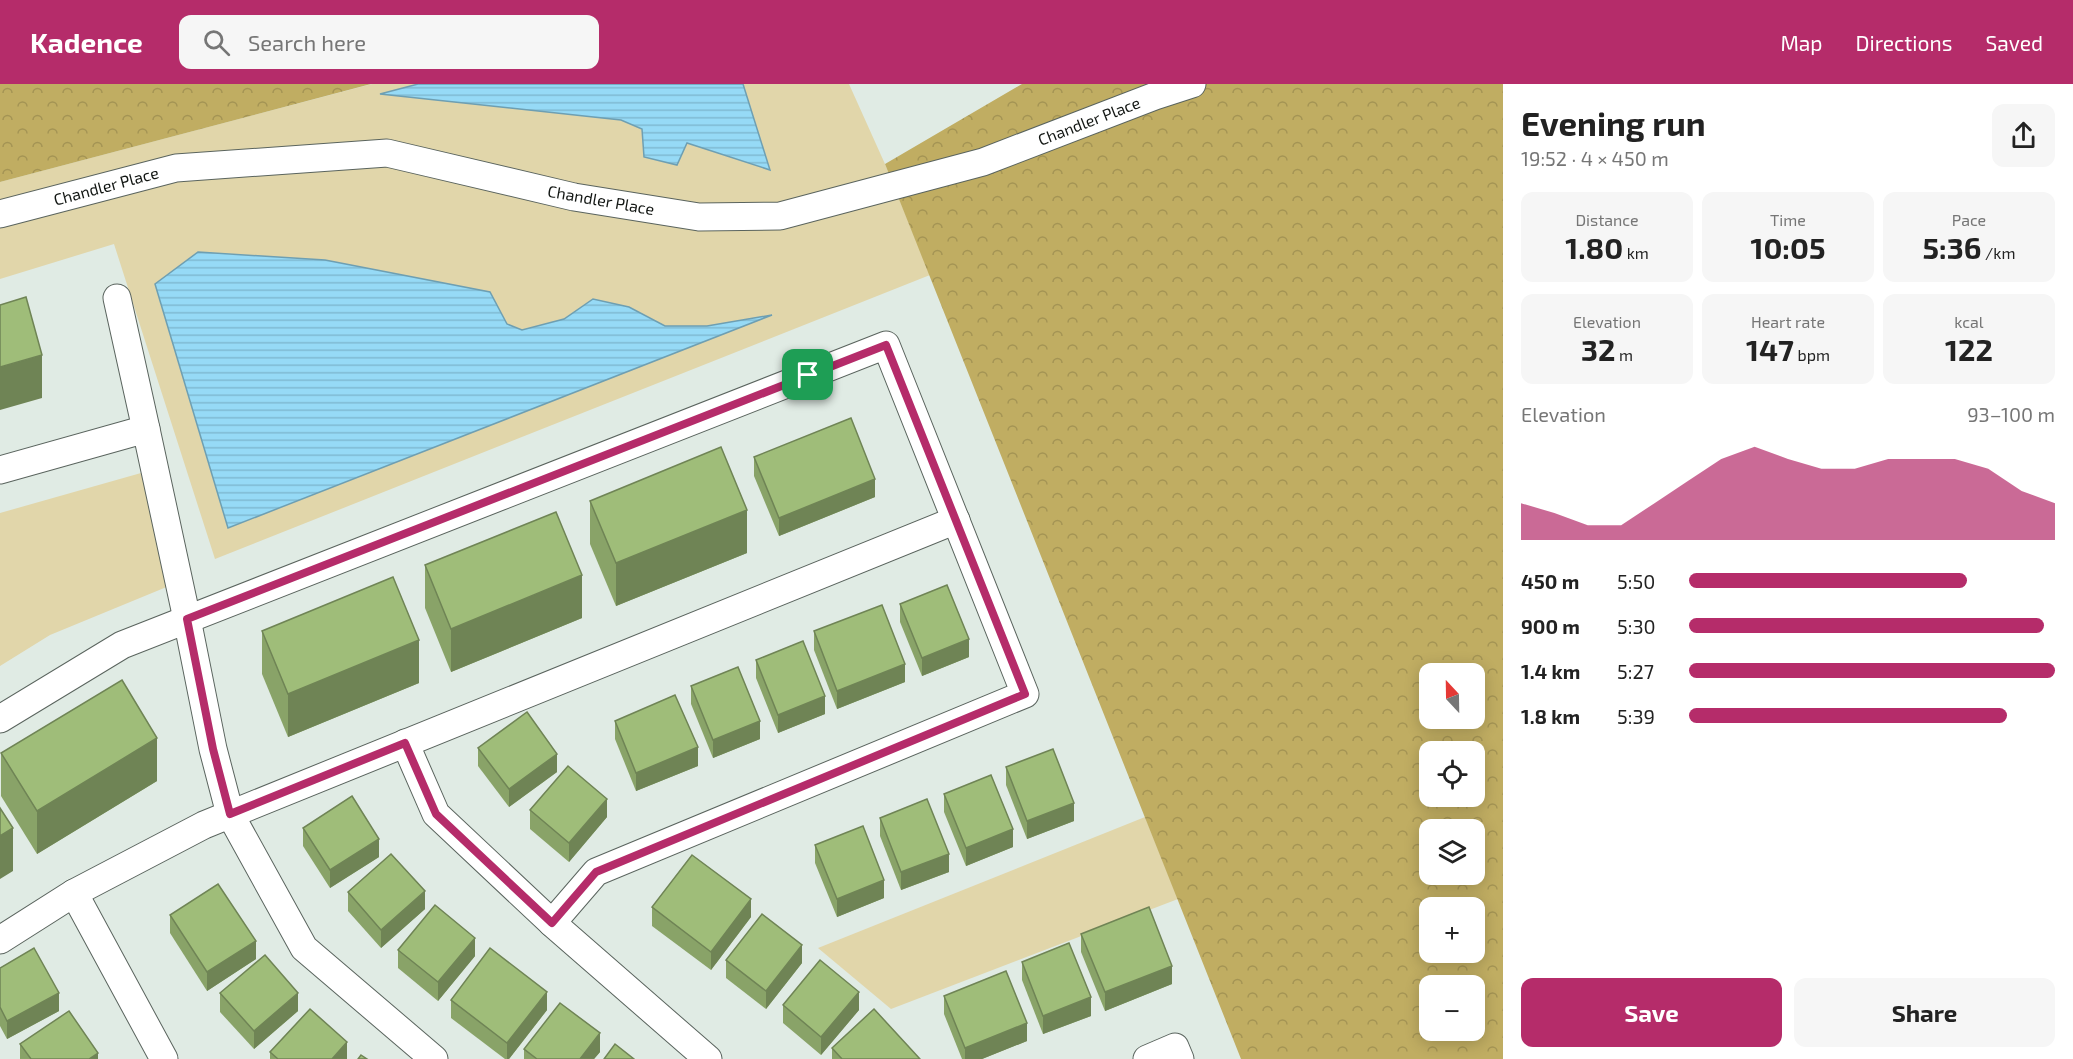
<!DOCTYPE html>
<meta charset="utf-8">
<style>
:root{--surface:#fff;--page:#f6f6f6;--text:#222;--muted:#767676;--accent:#b52c6a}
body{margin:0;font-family:"Exo 2",sans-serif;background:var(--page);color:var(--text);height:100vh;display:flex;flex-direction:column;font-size:22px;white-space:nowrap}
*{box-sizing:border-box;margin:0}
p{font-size:20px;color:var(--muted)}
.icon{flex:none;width:33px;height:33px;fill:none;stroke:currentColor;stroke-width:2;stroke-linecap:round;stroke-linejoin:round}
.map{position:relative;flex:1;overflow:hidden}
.details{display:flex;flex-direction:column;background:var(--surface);width:570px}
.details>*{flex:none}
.needle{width:39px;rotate:338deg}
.tools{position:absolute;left:1419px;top:579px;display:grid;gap:12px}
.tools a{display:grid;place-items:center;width:66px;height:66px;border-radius:12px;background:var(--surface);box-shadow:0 3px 15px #0003;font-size:30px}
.pin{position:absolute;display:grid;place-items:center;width:51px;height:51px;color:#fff;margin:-26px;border-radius:12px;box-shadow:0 3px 9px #0006}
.round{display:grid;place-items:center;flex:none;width:63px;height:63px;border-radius:12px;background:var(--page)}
.head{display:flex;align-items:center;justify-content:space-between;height:102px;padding:0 18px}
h1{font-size:33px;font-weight:700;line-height:45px}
.metrics{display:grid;grid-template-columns:repeat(3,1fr);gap:9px;height:102px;padding:6px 18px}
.metrics div{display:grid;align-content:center;border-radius:12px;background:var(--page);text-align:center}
.metrics b{font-size:30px;font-weight:700}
.metrics small{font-size:16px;font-weight:400}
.metrics p{font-size:16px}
.chart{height:168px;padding:12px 18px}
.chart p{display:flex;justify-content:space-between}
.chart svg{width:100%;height:108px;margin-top:6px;fill:var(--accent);opacity:.7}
.cta{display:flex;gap:12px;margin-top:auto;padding:12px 18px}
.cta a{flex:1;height:69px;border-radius:12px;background:var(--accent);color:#fff;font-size:24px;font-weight:700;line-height:69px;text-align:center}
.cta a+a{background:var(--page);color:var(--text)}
ul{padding:0 18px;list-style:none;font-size:20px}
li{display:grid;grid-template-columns:96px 72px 1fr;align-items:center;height:45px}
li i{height:15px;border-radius:8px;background:var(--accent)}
header{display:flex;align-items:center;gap:36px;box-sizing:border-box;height:84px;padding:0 30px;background:var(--accent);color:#fff}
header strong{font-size:28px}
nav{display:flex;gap:33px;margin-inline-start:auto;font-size:21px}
.search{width:420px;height:54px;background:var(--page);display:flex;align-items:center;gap:15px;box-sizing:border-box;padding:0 21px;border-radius:12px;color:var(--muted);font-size:22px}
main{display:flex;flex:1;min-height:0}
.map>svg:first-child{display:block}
</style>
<header>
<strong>Kadence</strong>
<div class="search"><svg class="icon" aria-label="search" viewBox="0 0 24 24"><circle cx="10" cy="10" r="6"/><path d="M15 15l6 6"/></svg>Search here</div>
<nav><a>Map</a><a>Directions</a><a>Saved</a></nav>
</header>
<main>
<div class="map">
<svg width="1503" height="975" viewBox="0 0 1503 975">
<defs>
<pattern id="forest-crowns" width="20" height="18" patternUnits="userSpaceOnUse" patternTransform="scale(1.5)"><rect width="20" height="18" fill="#c0ad62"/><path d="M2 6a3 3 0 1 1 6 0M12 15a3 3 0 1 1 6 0" fill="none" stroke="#a49454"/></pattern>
<pattern id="water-rules" width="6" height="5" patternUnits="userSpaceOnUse" patternTransform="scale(1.5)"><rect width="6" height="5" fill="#96daf6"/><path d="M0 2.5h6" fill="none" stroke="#80bad2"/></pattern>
</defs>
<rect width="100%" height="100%" fill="#e0ebe4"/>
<g fill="#e1d6aa">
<polygon points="372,0 849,0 885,80 930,191 215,475 114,160 0,195 0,98"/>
<polygon points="141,389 169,502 50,551 0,582 0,429"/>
<polygon points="1145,733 1178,815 891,925 818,864"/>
</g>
<g fill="url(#forest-crowns)" fill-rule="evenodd">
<polygon points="0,0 371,0 0,98"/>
<path d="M1022,0H1503V975H1241L885,80ZM1430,590H1474V634H1430ZM1430,668H1474V712H1430ZM1430,746H1474V790H1430ZM1430,824H1474V868H1430ZM1430,902H1474V946H1430Z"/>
</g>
<g fill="url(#water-rules)" stroke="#6e9fb2" stroke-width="1.5">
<polygon points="418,0 743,0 770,86 687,59 677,81 644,73 642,45 621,36 380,10"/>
<polygon points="198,168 325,176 490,208 507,240 522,246 564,235 593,215 629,223 665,242 707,242 772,231 228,444 155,200"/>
</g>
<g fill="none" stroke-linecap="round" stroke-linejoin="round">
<g stroke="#5a645e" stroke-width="29">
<g id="street">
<polyline points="0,130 176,84 387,69 574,113 699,133 780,132 983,78 1155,12 1192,0"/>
<polyline points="117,214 146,345"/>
<polyline points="0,386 146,345 187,535 213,665 230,730 304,864 434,975"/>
<polyline points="0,635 122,561 886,261 1025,610 596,788 552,839 708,975"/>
<polyline points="405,659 436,730 552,839"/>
<polyline points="74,809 204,741 956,436"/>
<polyline points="0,856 74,809 164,975"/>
<polyline points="1147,975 1175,963 1180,975"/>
</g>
</g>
<use href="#street" stroke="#fff" stroke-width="27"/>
</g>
<g fill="#89a368">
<polygon points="754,373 875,413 779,452 754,392"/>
<polygon points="590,417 747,469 616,522 590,460"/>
<polygon points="425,481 582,534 451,588 425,524"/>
<polygon points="900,520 969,573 922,592 900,538"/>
<polygon points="262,547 419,599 288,653 262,590"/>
<polygon points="814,547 905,598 837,625 814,566"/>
<polygon points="756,576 825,630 778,649 756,594"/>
<polygon points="691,602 760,655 713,674 691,620"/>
<polygon points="615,637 698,682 636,707 615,655"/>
<polygon points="478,664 557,688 509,723 478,682"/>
<polygon points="1,669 157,697 37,770 1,712"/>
<polygon points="1006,683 1074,737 1027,755 1006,701"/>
<polygon points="944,710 1013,763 966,782 944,728"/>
<polygon points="530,726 607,733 569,778 530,745"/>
<polygon points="880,734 949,788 901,806 880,752"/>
<polygon points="303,744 379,773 330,804 303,762"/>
<polygon points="815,761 884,814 837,833 815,779"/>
<polygon points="348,808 425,825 381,864 348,827"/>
<polygon points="652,823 751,833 711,886 652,842"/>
<polygon points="170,831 256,875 207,907 170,849"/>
<polygon points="1081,850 1172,900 1105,927 1081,868"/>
<polygon points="398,866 475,872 438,917 398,884"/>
<polygon points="726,876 802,879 766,925 726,894"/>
<polygon points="1022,878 1091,932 1043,950 1022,896"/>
<polygon points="0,884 59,927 7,955 0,942"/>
<polygon points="220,909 298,927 254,965 220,928"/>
<polygon points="944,912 1027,957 982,975 962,975 944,930"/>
<polygon points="451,916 547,926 509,975 505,975 451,934"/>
<polygon points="783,921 859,926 821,971 783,939"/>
<polygon points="20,960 98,975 20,975"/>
<polygon points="832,964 920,975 832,975"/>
<polygon points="524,965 600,968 594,975 524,975"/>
<polygon points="270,968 347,975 270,975"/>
</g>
<g fill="#6f8455">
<polygon points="42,271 42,314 0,326 0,283"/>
<polygon points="875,395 875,413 779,452 779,434"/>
<polygon points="747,426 747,469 616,522 616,479"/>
<polygon points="582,491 582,534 451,588 451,545"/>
<polygon points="969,555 969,573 922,592 922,574"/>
<polygon points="419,556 419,599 288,653 288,610"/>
<polygon points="905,580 905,598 837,625 837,607"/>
<polygon points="825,612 825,630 778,649 778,631"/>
<polygon points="760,637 760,655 713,674 713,656"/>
<polygon points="157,654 157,697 37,770 37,727"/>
<polygon points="698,663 698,682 636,707 636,689"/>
<polygon points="557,670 557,688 509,723 509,705"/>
<polygon points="607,715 607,733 569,778 569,759"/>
<polygon points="1074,719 1074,737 1027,755 1027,737"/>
<polygon points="13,744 13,787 0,795 0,752"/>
<polygon points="1013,745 1013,763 966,782 966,764"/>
<polygon points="379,755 379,773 330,804 330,786"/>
<polygon points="949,770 949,788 901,806 901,788"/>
<polygon points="884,796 884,814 837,833 837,815"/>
<polygon points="425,807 425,825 381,864 381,846"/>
<polygon points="751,815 751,833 711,886 711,868"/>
<polygon points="475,854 475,872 438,917 438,898"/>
<polygon points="256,857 256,875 207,907 207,888"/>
<polygon points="802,861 802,879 766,925 766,907"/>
<polygon points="1172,882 1172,900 1105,927 1105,908"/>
<polygon points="547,908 547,926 509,975 507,975 507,959"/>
<polygon points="859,908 859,926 821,971 821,953"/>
<polygon points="59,909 59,927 7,955 7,937"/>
<polygon points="298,909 298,927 254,965 254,947"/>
<polygon points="1091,913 1091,932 1043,950 1043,932"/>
<polygon points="1027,939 1027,957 982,975 965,975 965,964"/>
<polygon points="600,949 600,968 594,975 580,975"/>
<polygon points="347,958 347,975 332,975"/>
<polygon points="98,969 98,975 89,975"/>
</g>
<g fill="#9fbd79" stroke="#6f8455" stroke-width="1.5">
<polygon points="26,213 42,271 0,283 0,221"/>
<polygon points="851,334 875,395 779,434 754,373"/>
<polygon points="721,363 747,426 616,479 590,417"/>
<polygon points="556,428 582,491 451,545 425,481"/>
<polygon points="393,493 419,556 288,610 262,547"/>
<polygon points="947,501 969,555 922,574 900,520"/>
<polygon points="882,521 905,580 837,607 814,547"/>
<polygon points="803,557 825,612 778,631 756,576"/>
<polygon points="738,583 760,637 713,656 691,602"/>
<polygon points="122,596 157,654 37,727 1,669"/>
<polygon points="675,611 698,663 636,689 615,637"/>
<polygon points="527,628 557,670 509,705 478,664"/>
<polygon points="1053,665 1074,719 1027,737 1006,683"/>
<polygon points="568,682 607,715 569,759 530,726"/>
<polygon points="991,691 1013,745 966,764 944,710"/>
<polygon points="352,712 379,755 330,786 303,744"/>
<polygon points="927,715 949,770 901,788 880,734"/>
<polygon points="0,724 13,744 0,752"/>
<polygon points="863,742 884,796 837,815 815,761"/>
<polygon points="391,770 425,807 381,846 348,808"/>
<polygon points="692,771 751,815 711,868 652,823"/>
<polygon points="218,800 256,857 207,888 170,831"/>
<polygon points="435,821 475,854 438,898 398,866"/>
<polygon points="1149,823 1172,882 1105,908 1081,850"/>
<polygon points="762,830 802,861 766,907 726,876"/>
<polygon points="1069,859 1091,913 1043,932 1022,878"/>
<polygon points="34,864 59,909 7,937 0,923 0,884"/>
<polygon points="490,864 547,908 507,959 451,916"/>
<polygon points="265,871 298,909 254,947 220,909"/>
<polygon points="820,876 859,908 821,953 783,921"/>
<polygon points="1006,887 1027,939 965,964 944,912"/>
<polygon points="560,919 600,949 580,975 537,975 524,965"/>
<polygon points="310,925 347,958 332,975 278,975 270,968"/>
<polygon points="874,925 920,975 842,975 832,964"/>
<polygon points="69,927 98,969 89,975 31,975 20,960"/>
<polygon points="615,960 634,975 604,975"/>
<polygon points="361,971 367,975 358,975"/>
</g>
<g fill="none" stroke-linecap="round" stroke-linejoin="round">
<g stroke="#fff" stroke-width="12">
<polygon id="route" points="886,261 1025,610 596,788 552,839 436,730 405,659 230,730 213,665 187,535"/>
</g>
<use href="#route" stroke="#b52c6a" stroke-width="8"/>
</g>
<g text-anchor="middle" stroke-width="4.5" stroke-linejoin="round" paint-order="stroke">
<g font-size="16" fill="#121613" stroke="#fff">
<text transform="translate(1089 37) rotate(-21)" y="6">Chandler Place</text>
<text transform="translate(106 102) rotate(-15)" y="6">Chandler Place</text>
<text transform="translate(601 116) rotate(10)" y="6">Chandler Place</text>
</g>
</g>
</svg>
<div class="tools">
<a><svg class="needle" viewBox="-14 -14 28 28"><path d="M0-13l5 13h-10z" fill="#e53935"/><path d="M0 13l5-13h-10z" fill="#767676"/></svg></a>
<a><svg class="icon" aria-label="locate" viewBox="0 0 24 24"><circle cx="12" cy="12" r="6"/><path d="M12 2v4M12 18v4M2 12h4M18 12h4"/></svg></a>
<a><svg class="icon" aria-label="layers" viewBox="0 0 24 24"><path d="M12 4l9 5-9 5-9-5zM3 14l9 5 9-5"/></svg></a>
<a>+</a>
<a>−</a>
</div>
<div class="pin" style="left:808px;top:291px;background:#1e9e55"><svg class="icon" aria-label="arrive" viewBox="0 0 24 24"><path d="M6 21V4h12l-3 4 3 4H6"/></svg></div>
</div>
<section class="details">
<div class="head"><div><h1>Evening run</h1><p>19:52 · 4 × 450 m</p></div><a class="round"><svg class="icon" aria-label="share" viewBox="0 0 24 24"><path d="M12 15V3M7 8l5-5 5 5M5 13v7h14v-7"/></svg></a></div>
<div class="metrics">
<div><p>Distance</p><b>1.80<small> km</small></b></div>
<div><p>Time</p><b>10:05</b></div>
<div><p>Pace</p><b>5:36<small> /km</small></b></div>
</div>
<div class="metrics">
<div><p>Elevation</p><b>32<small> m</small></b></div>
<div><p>Heart rate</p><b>147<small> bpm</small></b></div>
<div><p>kcal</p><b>122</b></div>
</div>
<div class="chart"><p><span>Elevation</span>93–100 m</p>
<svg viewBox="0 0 160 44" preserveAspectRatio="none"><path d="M0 44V29L10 33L20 38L30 38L40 29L50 20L60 11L70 6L80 11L90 15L100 15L110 11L120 11L130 11L140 15L150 24L160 29V44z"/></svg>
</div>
<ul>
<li><b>450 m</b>5:50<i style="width:76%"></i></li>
<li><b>900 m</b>5:30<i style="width:97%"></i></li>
<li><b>1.4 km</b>5:27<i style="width:100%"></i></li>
<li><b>1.8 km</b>5:39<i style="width:87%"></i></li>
</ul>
<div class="cta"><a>Save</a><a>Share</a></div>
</section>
</main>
